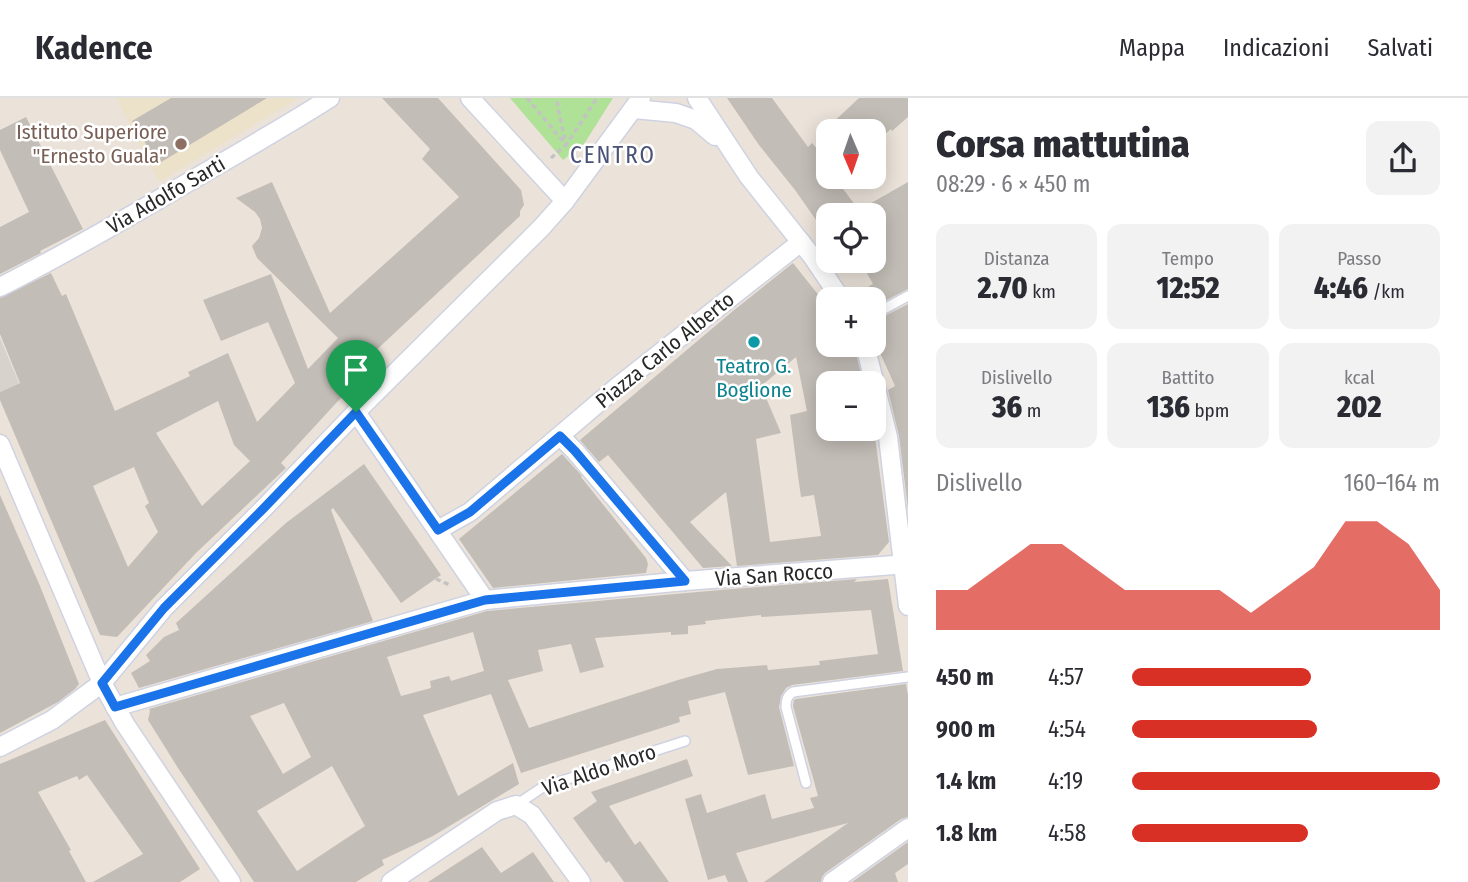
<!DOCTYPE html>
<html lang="it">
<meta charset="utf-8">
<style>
:root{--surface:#fff;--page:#f2f2f3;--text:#2b2b33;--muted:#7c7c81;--line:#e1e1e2;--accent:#d93025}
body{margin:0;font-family:"Fira Sans Condensed",sans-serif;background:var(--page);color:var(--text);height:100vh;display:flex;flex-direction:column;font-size:26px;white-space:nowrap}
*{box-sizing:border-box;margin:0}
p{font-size:23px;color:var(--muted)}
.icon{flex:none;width:38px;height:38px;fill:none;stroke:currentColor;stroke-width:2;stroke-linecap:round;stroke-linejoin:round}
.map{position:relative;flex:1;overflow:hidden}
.details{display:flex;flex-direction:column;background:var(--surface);width:560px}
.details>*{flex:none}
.needle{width:46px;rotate:178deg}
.controls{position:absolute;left:816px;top:21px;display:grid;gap:14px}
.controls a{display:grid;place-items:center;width:70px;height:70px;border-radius:14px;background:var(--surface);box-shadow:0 4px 18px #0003;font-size:35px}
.pin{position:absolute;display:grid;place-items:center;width:60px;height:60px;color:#fff;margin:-72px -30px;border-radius:50% 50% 50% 0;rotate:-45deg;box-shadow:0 0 7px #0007}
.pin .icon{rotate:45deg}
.round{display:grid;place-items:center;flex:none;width:74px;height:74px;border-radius:14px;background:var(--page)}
.head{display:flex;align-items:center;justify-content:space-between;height:119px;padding:0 28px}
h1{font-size:38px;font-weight:800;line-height:52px}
.metrics{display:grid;grid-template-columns:repeat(3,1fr);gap:10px;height:119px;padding:7px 28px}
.metrics div{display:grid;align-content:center;border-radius:14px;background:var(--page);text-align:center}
.metrics b{font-size:30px;font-weight:800}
.metrics small{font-size:19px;font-weight:400}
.metrics p{font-size:19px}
.chart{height:196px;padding:14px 28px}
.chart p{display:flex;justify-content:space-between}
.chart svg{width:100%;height:126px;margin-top:7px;fill:var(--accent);opacity:.7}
ul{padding:0 28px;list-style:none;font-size:23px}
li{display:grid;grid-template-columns:112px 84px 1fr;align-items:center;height:52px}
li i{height:18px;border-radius:9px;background:var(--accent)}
header{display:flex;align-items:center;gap:42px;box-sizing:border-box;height:98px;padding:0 35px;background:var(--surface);border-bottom:2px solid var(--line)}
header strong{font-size:33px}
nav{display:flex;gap:38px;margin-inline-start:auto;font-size:24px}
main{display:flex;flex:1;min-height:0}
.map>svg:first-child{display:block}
</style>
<header>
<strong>Kadence</strong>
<nav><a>Mappa</a><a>Indicazioni</a><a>Salvati</a></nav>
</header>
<main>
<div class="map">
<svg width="908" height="784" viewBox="0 0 908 784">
<rect width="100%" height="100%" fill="#ebe3da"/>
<polygon fill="#ece1c9" points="116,0 299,0 159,84"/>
<polygon fill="#afe196" points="510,0 613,0 584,46 563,62"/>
<polygon fill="#d7d3cc" points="0,240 19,285 0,294"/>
<g fill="#c3bdb7" fill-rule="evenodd">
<polygon points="171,0 267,0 158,66 132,23"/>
<path d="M382,0H438L521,92L524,107L520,113V118L356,271L361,278L281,365L286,370L196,455L117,539L100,537L0,302V294L20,285L0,236V200L51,175L62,198L66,196L115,313L190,278L188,274L228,255L257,324L295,285L268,224L221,243L203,202L271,176L308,271L338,240L257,160L252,148L259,140L262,130L260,121L255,114L236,100L272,84L330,215L459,99L422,61L430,51ZM218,303L234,347L250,363L202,408L156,335ZM134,369L149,405L145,408L158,434L128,469L93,388Z"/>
<polygon points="727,0 772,0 808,49 812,45 827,62 824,65 828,70 828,79 834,79 859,112 908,84 908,191 873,209 873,201 852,201 852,198 873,186 860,163 873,163 873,117 834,117 828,107 828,139 795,92 759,47"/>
<polygon points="859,0 908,0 908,19 892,33 891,31 878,42 873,38 873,33 824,33"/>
<polygon points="26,19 83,131 40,153 41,155 0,176 0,129 29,114 0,52 0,32"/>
<path d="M793,165L828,209V247H854L863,285H828V331H874L889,444L878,457L737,468L726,394L690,424L732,468L703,470L608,357L599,364L580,342L733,213ZM796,259L807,313L790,317L798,378L801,399L814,397L821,438L770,444L756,341L781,335L761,288Z"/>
<polygon points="908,206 908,411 899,338 888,292 895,288 873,239 873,224"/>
<polygon points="562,356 582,378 581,379 646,460 648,466 646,475 493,490 459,441"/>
<polygon points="364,366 441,477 401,505 333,410 331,412 373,523 139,590 131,575 150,563 146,557 164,539 179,532 176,525 286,425"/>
<polygon points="0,397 40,488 79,586 75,591 58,604 0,635"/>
<path d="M857,481L854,484L888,481L903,573L792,587L786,590L781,598L779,609L794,668L748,677L725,594L688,603L691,616L679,619L680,624L521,675L491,596L423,617L458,698L513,665L519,686L433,738L382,762L384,767L356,784H254L178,670L148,622L150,613L149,611L487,513L720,492ZM871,512L878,556L819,563L820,567L768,572L767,567L717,571L678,582L529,630L508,582L543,573L538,552L571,546L580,575L604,569L595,540L671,534V537L688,536V528L706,526L705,523L761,517V519ZM473,534L484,573L451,583L449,578L430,583L431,590L401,598L387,559ZM284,605L311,659L283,676L250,618ZM332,668L365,728L297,773L257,713Z"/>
<polygon points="906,586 908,597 908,719 901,721 825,775 822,779 821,784 764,784 848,725 736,755 748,784 728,784 725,777 708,782 685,701 701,696 707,715 765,696 772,721 814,710 810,700 818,698 793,608 794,602 796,601"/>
<polygon points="105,622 200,771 180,784 93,784 143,756 87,677 79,682 77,678 38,694 71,752 69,753 86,784 0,784 0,666"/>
<polygon points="687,661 693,678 609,708 635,747 640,743 669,784 624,784 609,763 606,765 573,720 597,703 591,694"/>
<polygon points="908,744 908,766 895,775 898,784 852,784"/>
<polygon points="482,749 501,775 533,754 554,784 428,784"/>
</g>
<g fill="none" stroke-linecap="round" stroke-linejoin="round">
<g stroke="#cfd2e1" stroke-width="12">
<g id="lane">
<polyline points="873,217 908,198"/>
<path d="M806,685L786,609C786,602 787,598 793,594L908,579"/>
<polyline points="516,707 543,689 685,643"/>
</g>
</g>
<g stroke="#cfd2e1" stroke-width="21">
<g id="street">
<polyline points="470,0 565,103"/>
<polyline points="697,0 749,79 812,158 841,201"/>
<polyline points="634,11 676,15 696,22 715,38"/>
<path d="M0,189C64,157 125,121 187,85C235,57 283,30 330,0"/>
<polyline points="865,247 888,339 908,508"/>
<polyline points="356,314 485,502"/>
<polyline points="560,338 575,353 685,483"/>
<polyline points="0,346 102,585 125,626 231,784"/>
<polyline points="438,432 470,414 617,289 801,144"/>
<polyline points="115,609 485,502 685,483 908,466"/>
<polyline points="0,649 52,622 102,585 164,510 264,410 356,314 541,130 565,103 641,0"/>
<polyline points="391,784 497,713 516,707 532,717 581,784"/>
<polyline points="832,784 908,730"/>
</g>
</g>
<g stroke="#c3c3c3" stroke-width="3.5" stroke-dasharray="5 3.5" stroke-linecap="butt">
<polyline points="527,0 566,47 597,0"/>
<polyline points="551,60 566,47 556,0"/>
<polyline points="436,481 450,487"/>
</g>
<use href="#lane" stroke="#fff" stroke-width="9"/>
<use href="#street" stroke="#fff" stroke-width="18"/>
</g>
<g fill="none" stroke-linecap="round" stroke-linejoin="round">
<g stroke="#fff" stroke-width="14">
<polygon id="route" points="356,314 438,432 470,414 560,338 575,353 685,483 485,502 115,609 102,585 164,510 264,410"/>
</g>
<use href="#route" stroke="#1a73e8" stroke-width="9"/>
</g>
<circle fill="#8d6e63" stroke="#fff" stroke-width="2.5" cx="181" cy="46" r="7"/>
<circle fill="#0f9aa8" stroke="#fff" stroke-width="2.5" cx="754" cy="244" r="7"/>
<g text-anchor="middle" stroke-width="5" stroke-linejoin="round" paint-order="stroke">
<g font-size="21" fill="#785e54" stroke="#fff" text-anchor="end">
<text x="167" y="41">Istituto Superiore<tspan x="167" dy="24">"Ernesto Guala"</tspan></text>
</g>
<g font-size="21" fill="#282828" stroke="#fff">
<text transform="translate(166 97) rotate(-30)" y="7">Via Adolfo Sarti</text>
<text transform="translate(665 252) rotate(-39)" y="7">Piazza Carlo Alberto</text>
<text transform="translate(774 477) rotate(-4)" y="7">Via San Rocco</text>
<text transform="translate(599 672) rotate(-19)" y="7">Via Aldo Moro</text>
</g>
<g font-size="21" fill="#0d838f" stroke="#fff">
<text x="754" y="275">Teatro G.<tspan x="754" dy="24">Boglione</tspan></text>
</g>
<g font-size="23" letter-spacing="2" fill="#4a5278" stroke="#fff">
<text x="613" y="65">CENTRO</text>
</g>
</g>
</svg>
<div class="controls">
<a><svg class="needle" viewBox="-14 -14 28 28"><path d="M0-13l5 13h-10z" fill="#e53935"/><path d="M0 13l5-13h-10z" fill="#7c7c81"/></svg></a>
<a><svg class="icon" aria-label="locate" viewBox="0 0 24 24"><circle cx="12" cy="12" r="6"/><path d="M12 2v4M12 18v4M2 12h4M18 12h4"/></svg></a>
<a>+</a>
<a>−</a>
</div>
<div class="pin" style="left:356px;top:314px;background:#1e9e55"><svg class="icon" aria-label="arrive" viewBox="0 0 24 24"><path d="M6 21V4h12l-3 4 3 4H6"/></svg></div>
</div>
<section class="details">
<div class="head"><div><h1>Corsa mattutina</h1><p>08:29 · 6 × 450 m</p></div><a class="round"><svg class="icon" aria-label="share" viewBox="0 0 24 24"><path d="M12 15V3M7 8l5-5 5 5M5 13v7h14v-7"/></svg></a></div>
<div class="metrics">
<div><p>Distanza</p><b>2.70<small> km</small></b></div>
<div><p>Tempo</p><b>12:52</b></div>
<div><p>Passo</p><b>4:46<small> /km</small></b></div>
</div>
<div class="metrics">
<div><p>Dislivello</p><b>36<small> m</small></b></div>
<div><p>Battito</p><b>136<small> bpm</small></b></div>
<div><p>kcal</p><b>202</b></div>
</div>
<div class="chart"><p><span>Dislivello</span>160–164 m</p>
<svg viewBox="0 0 160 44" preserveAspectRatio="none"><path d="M0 44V30L10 30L20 22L30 14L40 14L50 22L60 30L70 30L80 30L90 30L100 38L110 30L120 22L130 6L140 6L150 14L160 30V44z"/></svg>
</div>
<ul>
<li><b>450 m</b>4:57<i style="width:58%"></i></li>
<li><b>900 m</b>4:54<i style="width:60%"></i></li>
<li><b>1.4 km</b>4:19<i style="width:100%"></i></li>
<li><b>1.8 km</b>4:58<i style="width:57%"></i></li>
</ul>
</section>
</main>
